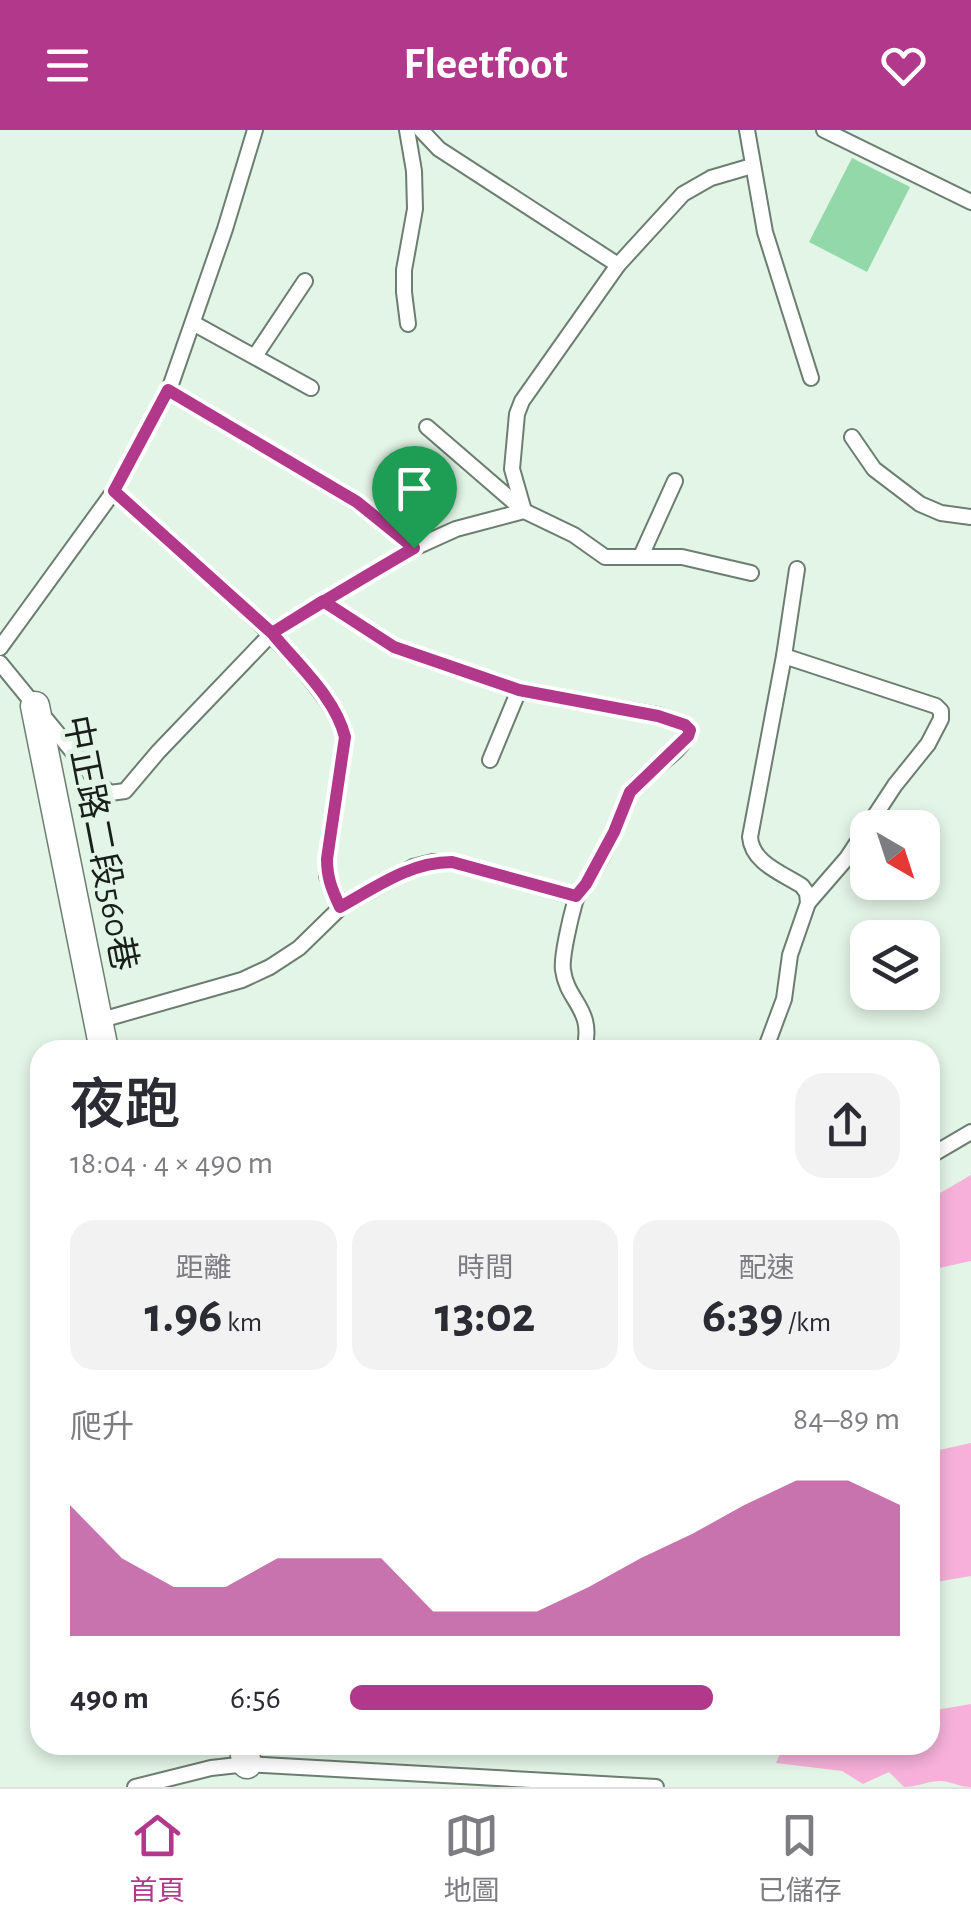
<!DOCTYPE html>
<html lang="zh-TW">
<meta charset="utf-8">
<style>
:root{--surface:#fff;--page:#f2f2f3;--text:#2b2b33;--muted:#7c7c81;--line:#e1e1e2;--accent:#b2388b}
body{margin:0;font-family:"Alegreya Sans","Noto Sans TC",sans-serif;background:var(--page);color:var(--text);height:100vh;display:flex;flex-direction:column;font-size:38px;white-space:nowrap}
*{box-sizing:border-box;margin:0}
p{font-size:32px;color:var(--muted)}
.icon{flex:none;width:55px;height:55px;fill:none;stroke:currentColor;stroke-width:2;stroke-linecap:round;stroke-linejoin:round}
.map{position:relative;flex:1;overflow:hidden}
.drawer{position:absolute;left:30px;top:910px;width:910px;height:715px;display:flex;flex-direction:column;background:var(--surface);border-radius:30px;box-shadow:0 5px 15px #0003}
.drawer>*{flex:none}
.needle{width:65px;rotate:141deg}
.buttons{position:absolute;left:850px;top:680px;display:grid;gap:20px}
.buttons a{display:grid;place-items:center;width:90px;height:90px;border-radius:20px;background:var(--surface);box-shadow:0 5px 15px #0003;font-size:50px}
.pin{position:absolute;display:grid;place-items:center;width:85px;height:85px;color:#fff;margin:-102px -42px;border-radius:50% 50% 50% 0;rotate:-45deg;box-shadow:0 0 10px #0007}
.pin .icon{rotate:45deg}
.round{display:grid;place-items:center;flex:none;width:105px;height:105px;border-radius:30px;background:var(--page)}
.summary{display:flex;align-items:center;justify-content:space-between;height:170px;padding:0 40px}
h1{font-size:55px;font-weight:600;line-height:75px}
.metrics{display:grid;grid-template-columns:repeat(3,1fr);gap:15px;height:170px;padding:10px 40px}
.metrics div{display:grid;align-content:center;border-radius:25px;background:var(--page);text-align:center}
.metrics b{font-size:50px;font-weight:600}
.metrics small{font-size:28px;font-weight:400}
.metrics p{font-size:28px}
.chart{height:280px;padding:20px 40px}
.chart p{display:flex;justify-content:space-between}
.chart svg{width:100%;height:180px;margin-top:10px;fill:var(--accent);opacity:.7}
ul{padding:0 40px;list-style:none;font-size:32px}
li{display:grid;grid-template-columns:160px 120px 1fr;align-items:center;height:75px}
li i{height:25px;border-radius:12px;background:var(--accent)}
header{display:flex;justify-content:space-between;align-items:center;height:130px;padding:0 40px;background:var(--accent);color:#fff;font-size:45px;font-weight:600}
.menu{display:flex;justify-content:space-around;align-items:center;height:140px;border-top:2px solid var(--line);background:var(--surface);font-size:28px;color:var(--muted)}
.menu a{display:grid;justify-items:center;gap:5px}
.menu .current{color:var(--accent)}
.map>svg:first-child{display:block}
</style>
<header><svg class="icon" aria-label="menu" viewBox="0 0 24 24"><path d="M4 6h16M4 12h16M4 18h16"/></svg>Fleetfoot<svg class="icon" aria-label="heart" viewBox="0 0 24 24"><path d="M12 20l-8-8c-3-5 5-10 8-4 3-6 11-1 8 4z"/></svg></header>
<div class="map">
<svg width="971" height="1657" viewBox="0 0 971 1657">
<rect width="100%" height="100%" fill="#e3f5e7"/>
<g fill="#f6b0d9">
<polygon points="971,1045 971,1131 930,1140 930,1069"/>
<polygon points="971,1313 971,1446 930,1453 930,1322"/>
<path d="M971,1574V1657C959,1657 949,1650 938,1651C926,1652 916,1657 904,1657L889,1642L863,1654L842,1641L776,1633L780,1624L787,1615H930V1581Z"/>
</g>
<polygon fill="#92d8a9" points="852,28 910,57 867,142 809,112"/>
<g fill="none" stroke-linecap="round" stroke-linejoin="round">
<g stroke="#6c7d71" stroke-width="18">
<g id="lane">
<polyline points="407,0 414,41 415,79 404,140 404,162 408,194"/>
<polyline points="421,0 439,19 618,135"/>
<polyline points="747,0 765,102 811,248"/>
<polyline points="824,0 971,72"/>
<polyline points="193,193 311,258"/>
<polyline points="255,226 305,151"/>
<polyline points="169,260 357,373 414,418"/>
<polyline points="427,297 523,380"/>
<polyline points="852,307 874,339 920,374 941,383 971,387"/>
<path d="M114,361C179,420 248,475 305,542C321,562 338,582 345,607L327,729V746L341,777"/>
<polyline points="524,381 512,339 517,284 522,271 618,135 683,64 711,48 752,36"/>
<polyline points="641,426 675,351"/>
<path d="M323,471L394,517L519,560L658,585L685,595L690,600C681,624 652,637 636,655C626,666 622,683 616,697C608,716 598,735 587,752C583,759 577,764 575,772C571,786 561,827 563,840C567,872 595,879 584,920"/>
<polyline points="0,518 114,361 169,260 225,99 255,0"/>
<polyline points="784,526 936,576 941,581 941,589 928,614 895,655 847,728 808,773"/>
<polyline points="0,533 99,654 110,663 125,661 158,622 272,503 414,418 456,399 524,381 574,405 605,427 682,427 751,443"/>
<polyline points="490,630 519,560"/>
<polyline points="98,891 242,850 270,837 299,818 341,777 413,737 433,732 452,732 576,767"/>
<path d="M765,920L784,869L790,825L808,773L807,763L802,756C782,743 752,733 750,707L784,526L797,439"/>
<polyline points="930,1026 971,1002"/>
<polyline points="135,1657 211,1638 247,1634 656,1657"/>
</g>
</g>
<g stroke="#6c7d71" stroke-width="31">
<g id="street">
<polyline points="35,576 104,920"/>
<polyline points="243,1615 247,1634"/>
</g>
</g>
<use href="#lane" stroke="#fff" stroke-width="14"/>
<use href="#street" stroke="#fff" stroke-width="28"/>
</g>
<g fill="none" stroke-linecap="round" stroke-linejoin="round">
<g stroke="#fff" stroke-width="20">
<path id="route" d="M414,418L357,372L168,260L114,361L272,503L323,471L394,517L519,560L658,586L685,595L690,600L688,606L630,662L614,702L586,754L576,766L452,732C410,732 376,757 340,777C332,760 327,748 327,729L345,607C335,567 297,534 272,503C319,474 366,446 414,418"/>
</g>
<use href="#route" stroke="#b2388b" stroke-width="12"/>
</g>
<g text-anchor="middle" stroke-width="10" stroke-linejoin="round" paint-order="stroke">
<g font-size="35" fill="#181f1a" stroke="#e3f5e7">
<text transform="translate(101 713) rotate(79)" y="12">中正路二段560巷</text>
</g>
</g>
</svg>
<div class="buttons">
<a><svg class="needle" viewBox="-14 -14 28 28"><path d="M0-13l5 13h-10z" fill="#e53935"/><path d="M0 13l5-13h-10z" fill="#7c7c81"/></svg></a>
<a><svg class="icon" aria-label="layers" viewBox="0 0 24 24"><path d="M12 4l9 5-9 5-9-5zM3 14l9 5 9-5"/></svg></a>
</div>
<div class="pin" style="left:414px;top:418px;background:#1e9e55"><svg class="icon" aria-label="arrive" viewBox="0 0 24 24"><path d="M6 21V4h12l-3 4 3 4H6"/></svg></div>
<section class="drawer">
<div class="summary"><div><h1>夜跑</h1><p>18:04 · 4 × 490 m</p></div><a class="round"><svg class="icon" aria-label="share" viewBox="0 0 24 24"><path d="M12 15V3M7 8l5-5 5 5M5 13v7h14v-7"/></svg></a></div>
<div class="metrics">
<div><p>距離</p><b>1.96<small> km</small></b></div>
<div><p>時間</p><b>13:02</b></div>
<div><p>配速</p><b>6:39<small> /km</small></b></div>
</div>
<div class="chart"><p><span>爬升</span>84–89 m</p>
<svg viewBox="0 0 160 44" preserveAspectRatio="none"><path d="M0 44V12L10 25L20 32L30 32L40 25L50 25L60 25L70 38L80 38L90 38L100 32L110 25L120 19L130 12L140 6L150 6L160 12V44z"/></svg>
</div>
<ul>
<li><b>490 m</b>6:56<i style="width:66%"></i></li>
</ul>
</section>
</div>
<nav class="menu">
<a class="current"><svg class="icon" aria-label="home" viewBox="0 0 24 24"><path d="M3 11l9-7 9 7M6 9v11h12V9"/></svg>首頁</a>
<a><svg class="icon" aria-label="map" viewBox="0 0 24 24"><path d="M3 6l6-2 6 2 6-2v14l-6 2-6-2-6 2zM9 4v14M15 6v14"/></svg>地圖</a>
<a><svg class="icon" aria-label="saved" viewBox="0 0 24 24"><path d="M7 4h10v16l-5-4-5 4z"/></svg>已儲存</a>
</nav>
